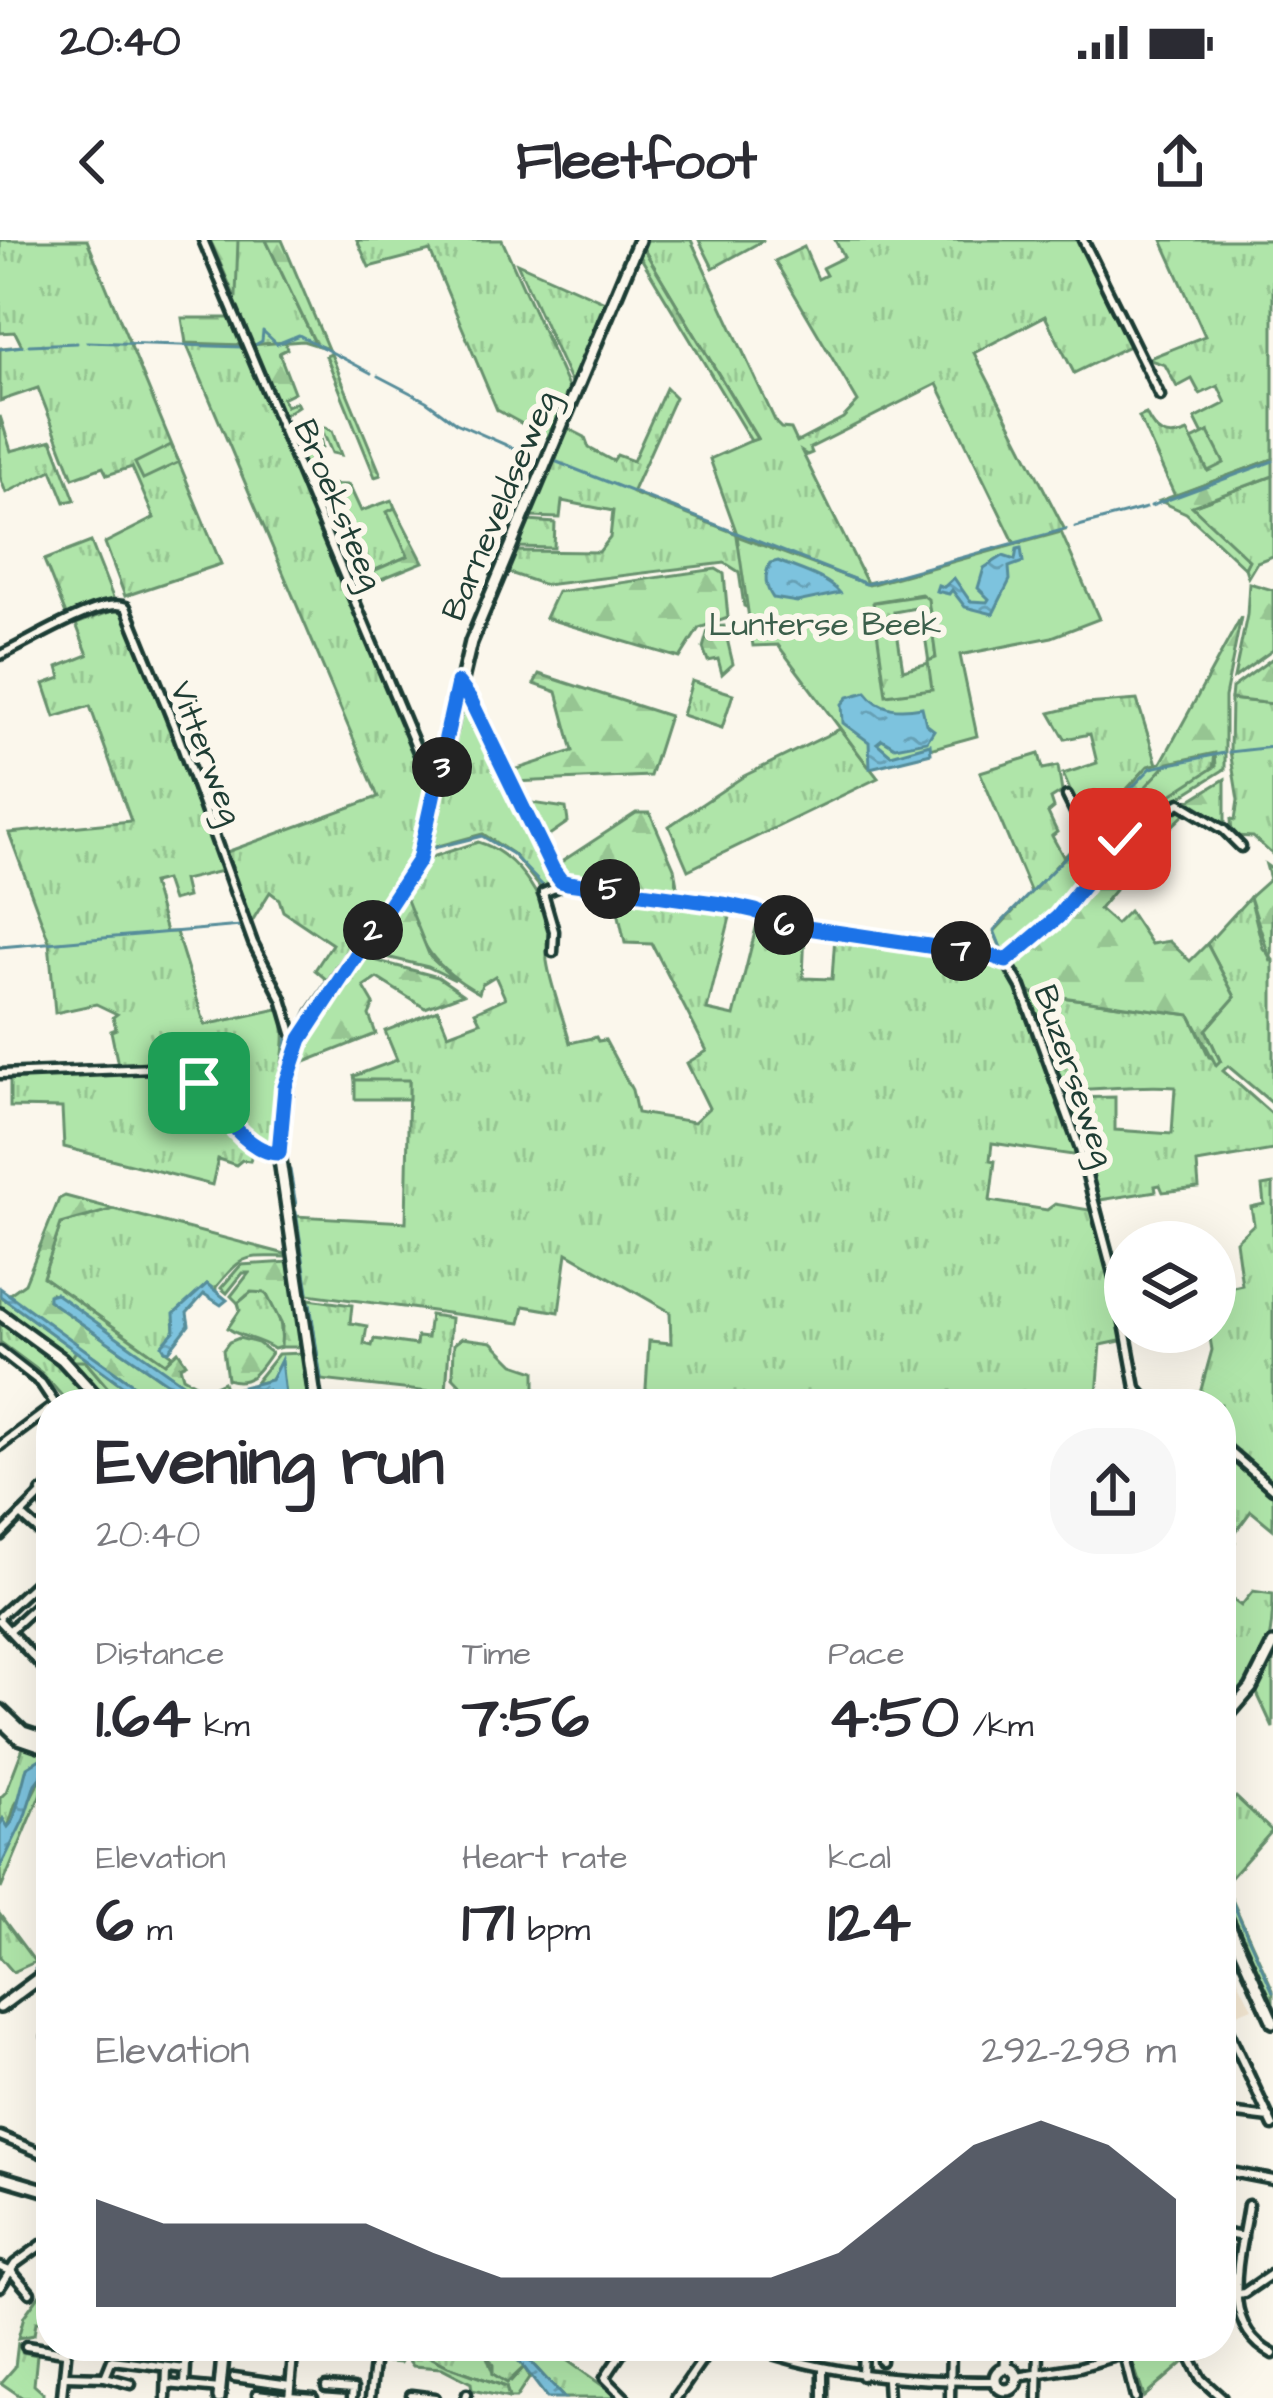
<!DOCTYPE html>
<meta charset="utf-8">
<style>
:root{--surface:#fff;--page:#f7f7f7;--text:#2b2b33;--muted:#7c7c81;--accent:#111827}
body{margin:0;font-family:"Architects Daughter",sans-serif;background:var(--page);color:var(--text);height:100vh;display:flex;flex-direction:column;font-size:45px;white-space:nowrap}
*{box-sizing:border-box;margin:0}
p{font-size:39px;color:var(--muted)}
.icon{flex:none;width:66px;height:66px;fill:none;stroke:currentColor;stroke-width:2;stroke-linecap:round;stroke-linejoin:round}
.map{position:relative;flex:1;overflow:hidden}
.drawer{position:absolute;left:36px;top:1149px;width:1200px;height:972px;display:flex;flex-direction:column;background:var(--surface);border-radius:48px;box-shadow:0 12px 48px #0002}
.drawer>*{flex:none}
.buttons{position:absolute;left:1104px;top:981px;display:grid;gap:24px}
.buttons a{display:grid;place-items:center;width:132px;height:132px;border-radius:50%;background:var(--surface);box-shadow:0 12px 48px #0002;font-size:60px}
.pin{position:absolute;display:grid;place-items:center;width:102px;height:102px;color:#fff;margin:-51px;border-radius:24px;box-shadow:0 6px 18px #0006}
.km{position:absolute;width:60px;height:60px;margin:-30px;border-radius:50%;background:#222;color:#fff;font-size:33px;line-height:60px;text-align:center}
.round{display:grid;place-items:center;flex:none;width:126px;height:126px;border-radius:48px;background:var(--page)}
.headline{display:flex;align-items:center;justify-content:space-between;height:204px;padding:0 60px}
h1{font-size:66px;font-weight:800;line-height:90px}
.stats{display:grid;grid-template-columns:repeat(3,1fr);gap:18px;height:204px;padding:12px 60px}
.stats div{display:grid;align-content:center}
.stats b{font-size:60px;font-weight:800}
.stats small{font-size:33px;font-weight:400}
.stats p{font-size:33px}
.chart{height:336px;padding:24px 60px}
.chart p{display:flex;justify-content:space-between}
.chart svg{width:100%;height:216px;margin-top:12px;fill:var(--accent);opacity:.7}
.status{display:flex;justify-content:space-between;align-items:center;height:84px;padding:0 60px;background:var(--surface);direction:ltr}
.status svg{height:33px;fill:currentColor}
header{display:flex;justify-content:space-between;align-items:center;height:156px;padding:0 60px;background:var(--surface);font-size:54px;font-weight:800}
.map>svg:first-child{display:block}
</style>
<div class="status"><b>20:40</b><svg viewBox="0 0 49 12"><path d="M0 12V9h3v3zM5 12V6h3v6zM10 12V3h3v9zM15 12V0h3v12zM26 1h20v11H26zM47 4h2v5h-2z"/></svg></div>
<header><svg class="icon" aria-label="back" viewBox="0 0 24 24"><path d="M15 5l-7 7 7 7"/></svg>Fleetfoot<svg class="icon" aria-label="share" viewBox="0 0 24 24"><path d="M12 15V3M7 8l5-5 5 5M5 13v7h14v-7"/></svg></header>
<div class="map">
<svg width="1273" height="2158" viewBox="0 0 1273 2158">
<defs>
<pattern id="grass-tufts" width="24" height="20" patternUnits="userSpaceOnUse" patternTransform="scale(3)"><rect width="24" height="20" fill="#afe5a9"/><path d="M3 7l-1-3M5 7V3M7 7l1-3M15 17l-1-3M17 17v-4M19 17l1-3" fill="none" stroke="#96c592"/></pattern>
<pattern id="forest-firs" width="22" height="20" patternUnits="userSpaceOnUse" patternTransform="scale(3)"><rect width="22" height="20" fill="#afe5a9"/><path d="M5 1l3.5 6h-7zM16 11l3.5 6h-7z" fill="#96c592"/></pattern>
<pattern id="water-ripples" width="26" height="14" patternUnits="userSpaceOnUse" patternTransform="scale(3)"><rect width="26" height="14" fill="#7dc3de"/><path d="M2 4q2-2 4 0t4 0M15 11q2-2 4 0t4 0" fill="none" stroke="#66a0b5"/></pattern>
</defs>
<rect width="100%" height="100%" fill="#fbf7ec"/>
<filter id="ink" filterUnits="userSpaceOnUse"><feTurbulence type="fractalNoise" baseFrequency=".00833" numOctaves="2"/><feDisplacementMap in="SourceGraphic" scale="24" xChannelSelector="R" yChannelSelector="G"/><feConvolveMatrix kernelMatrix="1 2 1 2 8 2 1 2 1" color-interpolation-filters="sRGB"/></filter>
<g filter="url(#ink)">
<polygon fill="#f5e8d3" points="1221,1706 1252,1768 1234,1775 1221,1770"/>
<g fill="url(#grass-tufts)" stroke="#67916e" stroke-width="3" fill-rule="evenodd">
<polygon points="0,0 87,0 221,324 125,356 105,303 154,278 132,227 107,235 103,227 73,238 38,148 0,161 0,108 22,106 15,92 0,93"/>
<polygon points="207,0 266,0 316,105 303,101 251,105"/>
<polygon points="357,0 502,0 569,149 548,198 497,170 430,11 369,27"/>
<polygon points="646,0 691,0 776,183 781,188 791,189 797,202 843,178 858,162 775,21 804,7 818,39 826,35 822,28 844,17 835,0 1082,0 1133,104 1074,133 1045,76 974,113 1065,290 1015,304 937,144 810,208 812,213 807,215 802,212 867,343 904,335 889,342 752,370 744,366 739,332 725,323 545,345 507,332 516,311 599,312 610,298 613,271 562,261 560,278 530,277 567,188 585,197 589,208 613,221 617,215 633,221 666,148 675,157 632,253 737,294 710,219 757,198 643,8"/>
<polygon points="699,0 764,0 713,28"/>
<path d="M1162,0H1273V219L1175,256L1139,177L1146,174C1155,193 1166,201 1188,192L1208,231V192L1203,195L1195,179L1226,163L1218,146L1200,154L1192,139L1177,147L1165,125L1147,119L1205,96Z"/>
<polygon points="517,23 605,62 571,143"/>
<polygon points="186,103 244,105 430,547 412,620 328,741 315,730 332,704 283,671 279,659 270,652 249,686 224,613 378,557"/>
<polygon points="0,176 11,211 52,200 75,260 65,262 52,230 6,253 0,237"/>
<polygon points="1273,236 1273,316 1257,322 1248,337 1245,328 1248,320 1191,266"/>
<polygon points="309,244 349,245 361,271 392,260 395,268 388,272 409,316 350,341"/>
<polygon points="528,281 555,283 554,308 518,307"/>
<polygon points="91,302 114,360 67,377 44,320"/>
<path d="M930,354L942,485L882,458L869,363ZM921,367L929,423L903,430L894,372Z"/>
<path d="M123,367L222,631L183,640L187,657L172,661L165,640L152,643L166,692H176L205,785L282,768C291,816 270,860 273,909C230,902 217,834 175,824C157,820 136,825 118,825L111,791L116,789L113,777L117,774L96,764L55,773L49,701L9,593L131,581L90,466L55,477L44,444L61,438L58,427L88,415L76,384Z"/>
<polygon points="692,441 733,454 722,488 682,475"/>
<polygon points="463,453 557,646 543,651 513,614 483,594 431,608"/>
<polygon points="1231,459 1273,464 1273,615 1253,597 1232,596 1231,579 1235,580 1238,560 1230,511"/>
<polygon points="1137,460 1157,524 1148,526 1088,592 1063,534 1097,523 1090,494 1065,499 1050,473 1086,464"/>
<polygon points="840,489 878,538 688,630 669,586 744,536"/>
<polygon points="1215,513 1213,529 1129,582 1097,610 1093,602 1168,522"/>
<polygon points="1039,514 1043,529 1058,526 1062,552 1051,559 1054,568 1048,573 1057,592 1052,596 1064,618 1031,653 980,532"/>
<path d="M478,602C515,613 545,656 549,694C550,703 546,712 547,721C551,748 563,776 570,803L596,797L598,801L605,800L632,850L637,873L694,882L709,868L687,823L707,811L652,704L625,703L614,653L732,669L707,770L734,776L759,676L805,690L803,738L832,739L835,695L997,719L1011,729L1079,916L992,903L990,920L995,921L990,961L1047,970L1055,964L1095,971L1125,1100L1101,1105L1097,1156L1042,1152L1040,1158L1123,1164H645L649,1101L671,1103L670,1072L567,1013L559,1072L524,1066L520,1083L308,1054L296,976L406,982L409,841L355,840L354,836L397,820L385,791L438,770L448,794L480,782L475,772L505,758L495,736L482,744L479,753C434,728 419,705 405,655L426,619Z"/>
<path d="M1250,657L1263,708L1273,720V864L1228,826L1223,831L1273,875V910L1197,923L1199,948L1163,952L1160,945L1155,946L1156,951L1100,960L1066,858L1115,857V890L1172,894L1175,847C1136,844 1102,850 1063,850L1026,752L1190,775L1209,817L1220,820L1206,790L1235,757L1207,704Z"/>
<path d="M155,829C198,828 226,878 253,909L250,921L242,920L236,925L218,919L212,945L64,907L62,868L10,867V838Z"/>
<polygon points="1273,944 1273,1247 1221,1199 1221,1164 1197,1164 1212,1110 1209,1092 1215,1092 1215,1051 1242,1045 1236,1001 1254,984 1251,967 1264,964 1262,946"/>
<path d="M114,969L289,1015V1017C245,1017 245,1012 216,1047V1051L207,1044L174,1079L175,1090L165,1110L172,1115L166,1124L43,1037L61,984Z"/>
<path d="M261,1050C279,1063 283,1087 281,1107L274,1109C259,1098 240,1098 228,1088L240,1070L238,1063L251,1052Z"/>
<polygon points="0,1056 76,1111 71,1120 85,1121 122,1164 108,1164 78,1127 0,1069"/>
<polygon points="309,1059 352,1065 350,1083 367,1086 364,1104 372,1106 374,1099 416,1105 417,1097 427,1098 430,1075 451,1078 446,1151 439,1153 321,1140"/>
<polygon points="0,1080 59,1123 97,1164 69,1164 42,1133 0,1102"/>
<polygon points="462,1098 492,1102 514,1124 535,1131 535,1164 476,1161 453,1137 454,1104"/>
<polygon points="1221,1207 1273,1253 1273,1289 1251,1271 1231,1298 1235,1302 1221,1325"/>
<path d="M1221,1351L1241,1366L1253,1351L1273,1354C1273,1418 1260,1432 1221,1480Z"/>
<polygon points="1273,1418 1273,1488 1256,1451"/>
<polygon points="24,1505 46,1512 15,1565 8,1588 3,1579 0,1585 0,1558 6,1552"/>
<path d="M51,1523V1529L1,1649C1,1642 0,1636 0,1629C3,1611 39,1538 51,1523Z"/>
<polygon points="1236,1557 1272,1591 1225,1644 1273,1750 1273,1763 1221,1648 1221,1572"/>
<polygon points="0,1675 35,1722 13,1732 0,1717"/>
<polygon points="44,2049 42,2082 36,2082 34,2095 18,2098 24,2076"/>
<polygon points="18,2102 22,2112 37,2115 34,2145 43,2153 43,2158 23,2158 1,2143 15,2127"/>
<polygon points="359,2106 399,2106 397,2115 381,2110 373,2122 338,2115"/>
<polygon points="408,2106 484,2109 493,2133 511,2142 524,2127 530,2137 516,2158 509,2158 506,2147 448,2126"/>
<polygon points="516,2106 547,2106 620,2158 564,2158"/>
<polygon points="1149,2106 1178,2106 1183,2123 1144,2157 1130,2114"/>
</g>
<g fill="url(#forest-firs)" stroke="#67916e" stroke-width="3">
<polygon points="210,0 238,0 236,56 234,55"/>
<polygon points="266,0 282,0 328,109 316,105"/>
<polygon points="643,8 757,199 751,201 640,16"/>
<polygon points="182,78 232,78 244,105 186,103"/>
<polygon points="285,102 287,109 279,113 294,152 282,158 286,166 296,162 298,166 281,177 251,105"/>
<polygon points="331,114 381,235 375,237 326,116"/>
<polygon points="324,187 332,191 341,215 332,213 323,192 320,197 322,207 313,213 318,223 303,229 291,200"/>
<polygon points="1273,219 1273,236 1192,266 1249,320 1245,328 1186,273 1160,261"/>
<polygon points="395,268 423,322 354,350 350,341 408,316 387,272"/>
<polygon points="716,329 724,334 728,378 699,388 680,418 545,378 557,352"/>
<polygon points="1249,343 1273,350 1273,410 1234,438 1247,375"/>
<polygon points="1241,377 1225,457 1225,529 1118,596 1100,616 1097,610 1129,582 1216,526 1215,513 1168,523 1093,602 1088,592 1148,526 1161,523"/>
<polygon points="724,386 733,424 722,434 718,419 708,421 703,408 709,387"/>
<polygon points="1273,418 1273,464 1231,459 1232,448"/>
<polygon points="539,434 669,476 650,536 514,542 508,532 573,511 557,452 534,444"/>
<polygon points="1225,539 1225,585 1221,585 1187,562"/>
<polygon points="525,562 566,568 568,582 542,600"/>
<polygon points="1182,565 1189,570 1118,638 1115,650 1099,669 1116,684 1129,671 1151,704 1169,701 1190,721 1207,704 1235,757 1206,790 1220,821 1216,825 1190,775 1026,752 1010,721 1061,678 1108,614 1123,600"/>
<polygon points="636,573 650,573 674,628 678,651 568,636 558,624"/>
<polygon points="1084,596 1096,620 1061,670 1005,717 994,692"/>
<polygon points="1266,625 1273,630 1271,722 1250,657 1270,639"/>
<polygon points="405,655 430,717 455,740 428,727 366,712"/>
<polygon points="363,717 438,737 463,754 425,768 377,738 364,747 374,764 369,775 376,794 295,826 313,787"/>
<polygon points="65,956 114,969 61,984 43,1037 165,1123 178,1111 186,1123 180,1126 183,1137 206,1150 223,1142 226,1151 202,1157 51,1053 48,1060 197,1164 160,1164 8,1055 25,1043 59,959"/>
<polygon points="290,1022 302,1107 281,1107 282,1085 266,1053 251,1052 238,1063 231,1056 249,1033 243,1033 227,1053 221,1048 241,1025"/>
<path d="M239,1098L258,1103L271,1113C259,1130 250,1147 227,1139L223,1110L229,1102Z"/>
<polygon points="303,1113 309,1164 286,1164 280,1124 271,1140 254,1144 278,1114"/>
<polygon points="399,2106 408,2106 448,2126 506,2147 509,2158 472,2150 471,2143 442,2128 413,2126 405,2115 400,2123 375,2121 380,2110 396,2115"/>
<polygon points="496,2108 512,2114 524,2127 507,2143 493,2134 493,2125 484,2109"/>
</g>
<g fill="#afe5a9" stroke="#67916e" stroke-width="3" fill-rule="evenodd">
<polygon points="1208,192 1224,223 1208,231 1192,200"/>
<polygon points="171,205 179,222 143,239 135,223"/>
<path d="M1061,292L1099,379L1052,397L960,415L977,496L868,526L778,405L753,406L737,296L869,345ZM921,354L928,359L936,418L928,421L932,449L886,455L873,362Z"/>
<polygon points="409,840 409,859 355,859 355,840"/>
<polygon points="76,1111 147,1164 122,1164 85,1121 70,1121"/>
</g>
<g fill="url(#water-ripples)" stroke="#578d9a" stroke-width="3">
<polygon points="1021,308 1023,322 1009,327 1010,340 993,374 965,367 952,350 949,354 936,351 938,345 944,347 954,338 970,361 987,362 989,359 978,348 984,328 1003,316 1015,320 1017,309"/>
<path d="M778,321C799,330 825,336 840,353L797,362L773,358C765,347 764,335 770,323Z"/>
<path d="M866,452C880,471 900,471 922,467L926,484L934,490L927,501L895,507L882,499L877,503L891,515L930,504L931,513L870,528L869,502L843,483L842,464L848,457Z"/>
<polygon points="207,1044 227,1060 221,1065 204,1054 187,1073 189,1085 169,1111 165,1110 162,1105 175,1090 174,1074"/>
<polygon points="0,1048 160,1164 148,1164 0,1056"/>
<polygon points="55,1053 202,1157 271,1140 281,1120 286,1164 275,1164 268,1150 197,1164 48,1060 48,1055"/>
<polygon points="51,1495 51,1523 35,1544 24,1579 0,1628 0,1585 3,1579 8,1587 13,1581 27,1527 45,1516"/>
<polygon points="418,2106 516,2106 564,2158 547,2158 520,2122 506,2111"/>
</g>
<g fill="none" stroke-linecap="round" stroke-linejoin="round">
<g stroke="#578d9a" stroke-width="3">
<polyline points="87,102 242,107"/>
<polyline points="29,105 77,103"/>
<polyline points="253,106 262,101 263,91 277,104 299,95 371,133"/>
<polyline points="0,109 23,106"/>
<polyline points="378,136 426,161 456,183 540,220"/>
<polyline points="552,220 866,344 1066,289"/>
<polyline points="1151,266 1273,221"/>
<polyline points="1075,287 1146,268"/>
<polyline points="1229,512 1273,507"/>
<polyline points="1089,592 1151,528 1224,513"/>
<polyline points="430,609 482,596 512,614 545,648"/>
<polyline points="563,649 597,651"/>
<polyline points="610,653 745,672"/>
<polyline points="762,670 784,681 1003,713 994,690 1084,598"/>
<polyline points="243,694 261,728"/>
<polyline points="0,707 241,686"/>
<path d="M265,735C278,761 293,789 284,818"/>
<polyline points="272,909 275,858 283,824"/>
<polyline points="290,930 296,965"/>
<polyline points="296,972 308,1052"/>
<polyline points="310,1063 321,1139"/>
<polyline points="324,1155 325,1164"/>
<polyline points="1221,1637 1273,1752"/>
<polyline points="35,1729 51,1716"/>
</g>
<g stroke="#1f3d34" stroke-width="15">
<g id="street">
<polyline points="203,0 424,526 430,537 437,539"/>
<polyline points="1083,0 1160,156"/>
<path d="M0,415C27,404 102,355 126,367L175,487L253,703L282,759L292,793L301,799"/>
<polyline points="461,446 561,642 729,665 756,671 774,683 989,715 1006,721 1021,747 1080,909 1119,1056 1136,1148 1145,1158 1162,1164"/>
<polyline points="1067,556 1099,621"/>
<polyline points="553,712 554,691 543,653 560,646 561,642"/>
<polyline points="1006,721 1058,677 1120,599 1180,563 1224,590 1241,607"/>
<path d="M0,834L177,827C212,847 241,913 279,913"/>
<polyline points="0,1111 41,1143 55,1164"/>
<polyline points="1221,1204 1273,1249"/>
<polyline points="0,1206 51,1168"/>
<polyline points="41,1252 51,1277"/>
<polyline points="21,1275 51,1302"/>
<polyline points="0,1296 51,1245"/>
<polyline points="0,1376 51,1329"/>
<polyline points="0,1381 51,1436"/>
<polyline points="10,1390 51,1352"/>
<polyline points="1221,1775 1273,1886"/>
<polyline points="51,1791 47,1797 51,1804"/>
<polyline points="49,1839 51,1837"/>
<polyline points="1221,1872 1270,1878"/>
<polyline points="0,1896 51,1917"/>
<polyline points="1221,1930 1273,1940"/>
<path d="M1248,1965C1241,2015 1216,2084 1273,2114"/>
<polyline points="1221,1993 1243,1997"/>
<polyline points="0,2027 12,2032 30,2053"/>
<polyline points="0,2047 15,2024 51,1998"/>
<polyline points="1237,2054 1244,2053 1273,2033"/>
<polyline points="26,2106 64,2112"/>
<polyline points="281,2106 326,2112 350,2106"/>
<path d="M748,2106C830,2136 908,2141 995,2141"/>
<polyline points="1122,2106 1135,2158"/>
<polyline points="1184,2106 1201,2139 1222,2158"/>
<polyline points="881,2121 881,2106"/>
<polyline points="64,2136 105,2137 131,2144"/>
<polyline points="862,2136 863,2106"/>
<polyline points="105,2137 112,2120 185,2129"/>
<polyline points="234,2137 290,2145"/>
<polyline points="1017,2137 1079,2127 1123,2114"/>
<polyline points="887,2140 888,2158"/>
<polyline points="167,2144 220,2149"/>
<polyline points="185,2144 187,2106"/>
<polyline points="326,2147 353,2149 352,2158"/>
<polyline points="257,2154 289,2158 293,2116"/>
<polyline points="411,2155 435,2158"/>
<polyline points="62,2156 67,2106"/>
<polyline points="289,2156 313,2158"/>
<polyline points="166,2158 167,2127"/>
<polyline points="370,2158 374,2124"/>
<polyline points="466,2158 467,2154"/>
<polyline points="625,2158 605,2138 626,2106"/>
<polyline points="676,2158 712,2106"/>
<polyline points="823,2158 823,2129"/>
<polyline points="950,2158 951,2106"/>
<polyline points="1038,2158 1039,2106"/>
</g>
</g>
<g stroke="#1f3d34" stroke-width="18">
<g id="secondary">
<polyline points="0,1074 62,1119 103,1164"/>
<polyline points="316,1164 279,913 289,828 314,773 419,620 471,402 639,0"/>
<polyline points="0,1470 23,1492 51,1501"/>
<polyline points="0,1480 19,1498 51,1509"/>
<polyline points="1221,1483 1251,1448 1273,1404"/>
<polyline points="1221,1667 1273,1782"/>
<polyline points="0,1767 51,1729"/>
<polyline points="0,1937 51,1952"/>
<polyline points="1006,2127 1007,2106"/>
<circle cx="1006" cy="2139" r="11"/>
<polyline points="219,2158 224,2106"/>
</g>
</g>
<use href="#street" stroke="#fbf7ec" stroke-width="6"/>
<use href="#secondary" stroke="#fbf7ec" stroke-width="9"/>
</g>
</g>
<g fill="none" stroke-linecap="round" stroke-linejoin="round" filter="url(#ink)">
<g stroke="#fff" stroke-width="24">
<path id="route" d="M199,843C219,866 246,914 279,913L285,847L301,799L419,620L458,443L470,459L553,630L561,641L568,643L729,665L756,671L774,683L989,715L1006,721L1058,677L1120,599"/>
</g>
<use href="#route" stroke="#1a73e8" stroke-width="15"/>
</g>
<g text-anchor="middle" stroke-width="12" stroke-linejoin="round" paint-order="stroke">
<g font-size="33" fill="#1f3d34" stroke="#fbf7ec">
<text transform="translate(340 264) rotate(67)" y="12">Broeksteeg</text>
<text transform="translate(498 265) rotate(-67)" y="12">Barneveldseweg</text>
<text transform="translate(208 512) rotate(69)" y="12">Vitterweg</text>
<text transform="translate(1076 835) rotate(71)" y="12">Buzerseweg</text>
</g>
<g font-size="33" fill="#3c5f4b" stroke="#fbf7ec">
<text x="825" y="395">Lunterse Beek</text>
</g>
</g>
</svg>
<div class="buttons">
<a><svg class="icon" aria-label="layers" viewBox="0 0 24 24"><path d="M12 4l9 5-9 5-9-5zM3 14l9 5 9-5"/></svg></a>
</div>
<div class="pin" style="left:199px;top:843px;background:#1e9e55"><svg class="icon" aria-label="arrive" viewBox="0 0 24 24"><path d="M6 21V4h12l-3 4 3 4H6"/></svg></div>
<div class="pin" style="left:1120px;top:599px;background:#d93025"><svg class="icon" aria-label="check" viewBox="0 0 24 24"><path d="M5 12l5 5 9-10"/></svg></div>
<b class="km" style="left:373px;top:690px">2</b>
<b class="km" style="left:442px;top:527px">3</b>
<b class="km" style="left:610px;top:649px">5</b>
<b class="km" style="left:784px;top:685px">6</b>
<b class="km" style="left:961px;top:711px">7</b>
<section class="drawer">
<div class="headline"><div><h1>Evening run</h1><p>20:40</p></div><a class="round"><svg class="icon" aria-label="share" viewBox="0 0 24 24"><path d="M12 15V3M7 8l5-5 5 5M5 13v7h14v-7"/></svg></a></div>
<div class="stats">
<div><p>Distance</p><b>1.64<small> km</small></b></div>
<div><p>Time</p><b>7:56</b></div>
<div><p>Pace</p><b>4:50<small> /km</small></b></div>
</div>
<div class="stats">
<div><p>Elevation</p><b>6<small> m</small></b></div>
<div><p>Heart rate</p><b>171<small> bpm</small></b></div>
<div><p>kcal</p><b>124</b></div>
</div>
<div class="chart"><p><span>Elevation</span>292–298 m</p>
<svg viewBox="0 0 160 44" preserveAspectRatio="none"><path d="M0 44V22L10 27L20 27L30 27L40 27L50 33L60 38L70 38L80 38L90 38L100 38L110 33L120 22L130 11L140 6L150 11L160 22V44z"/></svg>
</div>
</section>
</div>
